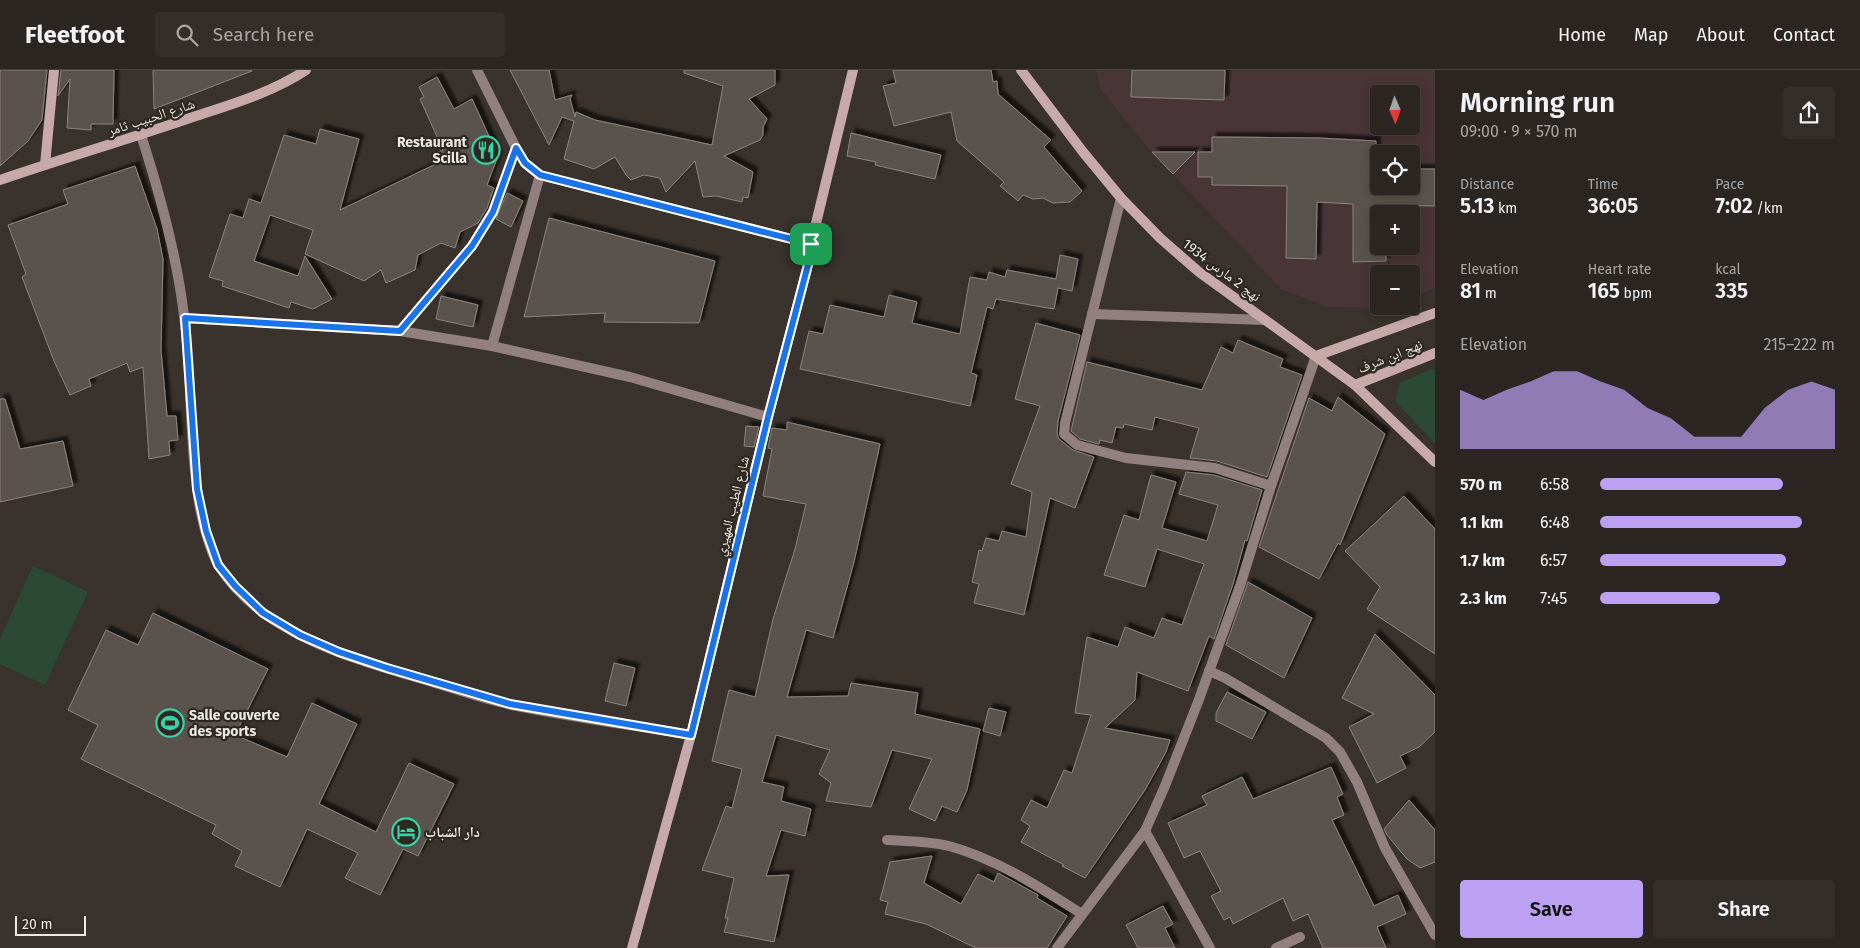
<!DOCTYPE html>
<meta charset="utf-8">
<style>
:root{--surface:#2b2622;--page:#332e2a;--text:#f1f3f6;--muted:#a6a5a5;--line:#474340;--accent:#bca0f2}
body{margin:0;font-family:"Fira Sans","Noto Naskh Arabic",sans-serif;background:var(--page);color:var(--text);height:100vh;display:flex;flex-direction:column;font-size:19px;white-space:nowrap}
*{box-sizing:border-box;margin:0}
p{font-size:16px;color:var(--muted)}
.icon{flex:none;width:28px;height:28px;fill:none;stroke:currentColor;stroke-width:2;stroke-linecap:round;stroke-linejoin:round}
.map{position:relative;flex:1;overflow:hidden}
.drawer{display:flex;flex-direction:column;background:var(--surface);width:425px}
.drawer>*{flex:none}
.needle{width:32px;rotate:178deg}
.buttons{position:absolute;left:1370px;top:15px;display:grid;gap:10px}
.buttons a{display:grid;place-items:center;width:50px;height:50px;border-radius:5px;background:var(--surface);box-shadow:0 2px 12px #0003,0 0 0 1px var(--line);font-size:25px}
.scale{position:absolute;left:15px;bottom:12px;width:71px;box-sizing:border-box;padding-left:5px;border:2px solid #ece8e4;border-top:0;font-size:14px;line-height:18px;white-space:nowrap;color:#ece8e4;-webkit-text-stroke:4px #2e2823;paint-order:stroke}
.pin{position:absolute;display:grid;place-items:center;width:42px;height:42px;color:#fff;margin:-21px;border-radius:10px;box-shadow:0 2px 8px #0006}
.round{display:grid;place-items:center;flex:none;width:52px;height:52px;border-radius:5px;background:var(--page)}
.summary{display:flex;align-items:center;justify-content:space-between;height:85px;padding:0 25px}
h1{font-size:28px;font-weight:600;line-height:38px}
.figures{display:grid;grid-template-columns:repeat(3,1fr);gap:8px;height:85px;padding:5px 25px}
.figures div{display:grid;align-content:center}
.figures b{font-size:21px;font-weight:600}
.figures small{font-size:14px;font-weight:400}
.figures p{font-size:14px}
.chart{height:140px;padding:10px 25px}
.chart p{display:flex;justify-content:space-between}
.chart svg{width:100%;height:90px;margin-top:5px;fill:var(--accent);opacity:.7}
.button{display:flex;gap:10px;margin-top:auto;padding:10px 25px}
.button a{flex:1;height:58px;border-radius:5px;background:var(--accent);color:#111;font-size:20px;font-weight:600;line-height:58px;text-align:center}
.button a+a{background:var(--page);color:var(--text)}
ul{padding:0 25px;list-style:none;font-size:16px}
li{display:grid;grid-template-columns:80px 60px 1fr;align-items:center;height:38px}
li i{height:12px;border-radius:6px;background:var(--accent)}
header{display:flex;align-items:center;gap:30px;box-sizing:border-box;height:70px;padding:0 25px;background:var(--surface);border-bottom:1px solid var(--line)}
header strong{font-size:24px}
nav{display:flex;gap:28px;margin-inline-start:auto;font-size:18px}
.search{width:350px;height:45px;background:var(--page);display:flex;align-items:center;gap:12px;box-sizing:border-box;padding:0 18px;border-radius:5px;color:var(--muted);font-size:19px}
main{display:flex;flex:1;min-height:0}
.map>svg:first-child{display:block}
</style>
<header>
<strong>Fleetfoot</strong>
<div class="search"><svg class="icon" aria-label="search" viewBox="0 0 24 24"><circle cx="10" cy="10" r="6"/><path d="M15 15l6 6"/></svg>Search here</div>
<nav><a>Home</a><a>Map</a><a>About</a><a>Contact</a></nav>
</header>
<main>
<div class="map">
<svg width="1435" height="878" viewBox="0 0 1435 878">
<defs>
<filter id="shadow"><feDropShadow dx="4.5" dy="-4.5" stdDeviation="1" flood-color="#0009"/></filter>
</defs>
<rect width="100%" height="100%" fill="#39322d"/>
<path fill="#493537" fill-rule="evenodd" d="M1096,0H1435V218L1411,228V204H1379V236H1394L1389,238L1327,237L1281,219L1149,79L1100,19ZM1379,24H1411V56H1379ZM1379,84H1411V116H1379ZM1379,144H1411V176H1379Z"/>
<g fill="#2a4a36">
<polygon points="1435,298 1435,373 1396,332 1399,313"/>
<polygon points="33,496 88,522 45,615 0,594 0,569"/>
</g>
<g fill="#5a534d" stroke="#8c847e" filter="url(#shadow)">
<polygon points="0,0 47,0 42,50 28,71 0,96"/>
<polygon points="61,0 114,0 113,54 91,54 91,60 67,58 70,9 58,26"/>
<polygon points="153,0 252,0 252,1 154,39"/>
<polygon points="510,0 549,0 555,30 572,25 570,29 575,47 576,42 595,50 712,75 723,16 684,3 684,0 775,0 775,15 749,29 767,49 763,57 763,65 760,70 724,86 753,102 748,128 743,127 742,132 716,126 703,127 695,91 666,122 660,108 644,105 631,110 626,105 615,87 594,99 564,89 574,51 562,47 549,75"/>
<polygon points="893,0 991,0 993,12 997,11 998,24 1051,70 1044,77 1082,121 1070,132 1053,133 1043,128 1033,129 1023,125 1018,131 1000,116 1004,112 957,71 951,42 894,56 883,16 896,13"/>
<polygon points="1132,0 1225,0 1224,30 1131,27"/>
<polygon points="437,7 454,39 472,29 498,86 487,115 494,118 487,138 478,153 460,162 455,178 441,173 418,185 415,200 386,213 381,200 364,211 305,184 313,160 270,145 254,191 298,206 305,186 332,229 313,239 291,232 289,238 222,216 223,211 209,207 230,144 243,148 249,129 261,133 284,65 316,74 320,59 359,69 340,140 440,92 436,83 443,80 420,29 424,27 419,17"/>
<polygon points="851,63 941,85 935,109 875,95 876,92 847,86"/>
<polygon points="1212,67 1319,68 1376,71 1376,98 1379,98 1379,116 1411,116 1411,99 1435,99 1435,136 1386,135 1386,144 1379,144 1379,176 1386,176 1386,191 1353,192 1353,134 1317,132 1316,189 1286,188 1287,116 1212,115 1212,107 1198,107 1198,82 1212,82"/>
<polygon points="1152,82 1195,82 1173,104"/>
<polygon points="135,96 157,159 163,189 161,280 167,346 176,346 178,370 169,371 170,385 149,389 143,297 130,302 127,293 89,309 91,316 70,325 54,291 22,207 26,204 8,155 68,134 63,120"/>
<polygon points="507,123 523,131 511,157 496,149"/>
<polygon points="549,148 715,191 699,253 604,252 605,243 524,247"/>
<polygon points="1060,185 1078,189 1072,221 1058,218 1054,239 996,229 993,239 987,237 971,303 977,305 970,336 800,299 809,261 823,264 830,235 884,247 889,225 917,232 912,253 960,264 970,207 987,210 989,202 1005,207 1007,200 1056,209"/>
<polygon points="441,226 478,235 473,257 436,249"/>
<polygon points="1036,253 1080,265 1058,351 1057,364 1059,369 1073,380 1094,387 1075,438 1050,428 1024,545 974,533 979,514 972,512 979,480 982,481 986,468 999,471 1002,461 1026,467 1032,422 1011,414 1040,336 1015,329"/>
<polygon points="1238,270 1283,289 1280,297 1302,305 1267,407 1217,391 1190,388 1199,358 1155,347 1152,360 1124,354 1123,358 1116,357 1112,373 1100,370 1099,374 1080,369 1071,361 1087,292 1202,320 1221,277 1233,283"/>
<polygon points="1338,327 1385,364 1340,475 1338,473 1319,509 1259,477 1309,328 1332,341"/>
<polygon points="0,329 5,329 20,379 63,371 73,416 0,432"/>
<polygon points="787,352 880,374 854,492 833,568 806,560 787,627 848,626 851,613 918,623 915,644 980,659 967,720 957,742 942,736 935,751 909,739 932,689 892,680 871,737 826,731 831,713 819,704 830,680 776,665 762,712 784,717 781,731 811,739 805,766 781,760 766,806 789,805 774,872 724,862 728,848 725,848 734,808 702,800 726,736 732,738 742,699 712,691 729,620 755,627 773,549 795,479 806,434 763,426 772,379 768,378 772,358 787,360"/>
<polygon points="746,356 759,357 754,377 744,376"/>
<polygon points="1186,402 1214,405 1262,420 1247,471 1245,470 1233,514 1214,569 1209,566 1188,621 1137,602 1135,630 1105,658 1170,670 1166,682 1145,720 1085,808 1062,796 1064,795 1021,772 1030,756 1021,750 1031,730 1047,738 1064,700 1072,703 1091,645 1075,643 1087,567 1118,577 1125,557 1154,568 1162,548 1182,555 1204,494 1157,479 1145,517 1104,505 1124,445 1139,450 1151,405 1176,412 1162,458 1207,471 1218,435 1179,424"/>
<polygon points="1404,426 1435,459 1435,584 1367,539 1380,517 1345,481"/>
<polygon points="1248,512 1312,548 1284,608 1226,575"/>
<polygon points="153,543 268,599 235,665 287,687 312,633 357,654 319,734 376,762 409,693 454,714 418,786 403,779 380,825 345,808 358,783 307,759 280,817 235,796 242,781 212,764 216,755 81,689 98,655 68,640 106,560 138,575"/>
<polygon points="1375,564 1435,625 1435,662 1419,677 1400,686 1406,698 1377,713 1349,657 1374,644 1342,628"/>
<polygon points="614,593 635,598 626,636 605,631"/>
<polygon points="1227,622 1266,642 1252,669 1216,651 1216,643"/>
<polygon points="989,638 1006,642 1000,666 983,661"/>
<polygon points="1331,697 1343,724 1337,727 1344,745 1332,750 1374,836 1398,825 1406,844 1377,857 1386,878 1323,878 1308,844 1293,851 1283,828 1233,854 1230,847 1224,850 1211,826 1221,821 1200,781 1184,788 1168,753 1207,735 1202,726 1242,707 1253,729"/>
<polygon points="1409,730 1435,760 1435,792 1420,798 1407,789 1387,765 1384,759"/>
<polygon points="932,786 924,813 961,834 978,804 994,812 998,803 1038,825 1037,828 1067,846 1047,878 976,878 926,854 885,844 888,832 880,830 890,792"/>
<polygon points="1163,836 1173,854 1165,858 1175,878 1138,878 1126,855"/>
</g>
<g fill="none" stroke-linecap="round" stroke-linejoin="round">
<g stroke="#927f7f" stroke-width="10">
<polyline points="477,0 516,78 525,93 540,105 811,174"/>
<path d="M141,65C160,124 177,185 184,246C192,303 189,362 197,418C199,439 208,479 219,496C259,561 347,587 415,607C447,616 479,628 512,635C571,647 631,655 691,665"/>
<polyline points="1121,128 1065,353 1064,364 1077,375 1126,388 1215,398 1271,416"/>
<polyline points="1092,244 1265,250"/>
<polyline points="185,248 400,261 492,276 630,307 768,347"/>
<polyline points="400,261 472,176 493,141 516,78"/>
<polyline points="492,276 540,105"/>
<polyline points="1209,601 1225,608 1326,668 1340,682 1357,712 1385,778 1435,865"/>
<polyline points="1145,761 1210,878"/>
<path d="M887,770C908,771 929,771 949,776C997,789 1041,818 1082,844"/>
<polyline points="1057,878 1145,761 1165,716 1198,632 1240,516 1271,416 1316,286"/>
<polyline points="1276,878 1300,867"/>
</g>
<g stroke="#c8a9aa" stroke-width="10">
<polyline points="1021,0 1083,82 1121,128 1160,168 1199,202 1355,315 1435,392"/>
<polyline points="45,95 54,0"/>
<path d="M0,110C64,88 129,69 193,47C232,34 271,23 306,0"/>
<polyline points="1316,286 1435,243"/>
<polyline points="1355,315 1435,283"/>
<polyline points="632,878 691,665 768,347 809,191 811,174 853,0"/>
</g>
</g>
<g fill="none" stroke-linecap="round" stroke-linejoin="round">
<g stroke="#fff" stroke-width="10">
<polygon id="route" points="516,78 525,93 540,105 811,174 809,191 768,347 691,665 510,634 387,598 339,582 300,565 263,543 235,516 218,495 206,461 197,419 185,248 400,261 472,176 493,142"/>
</g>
<use href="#route" stroke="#1a73e8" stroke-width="6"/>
</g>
<defs>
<g id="restaurant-ring" transform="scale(1.4375)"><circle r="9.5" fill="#2e2823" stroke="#34d4a8" stroke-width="1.5"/><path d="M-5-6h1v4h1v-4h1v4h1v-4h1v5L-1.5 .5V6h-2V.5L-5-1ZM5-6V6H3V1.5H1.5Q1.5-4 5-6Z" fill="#34d4a8"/></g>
<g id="stadium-ring" transform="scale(1.4375)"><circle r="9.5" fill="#2e2823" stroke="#34d4a8" stroke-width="1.5"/><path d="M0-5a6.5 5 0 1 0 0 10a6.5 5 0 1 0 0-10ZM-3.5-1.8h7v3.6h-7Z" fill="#34d4a8"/></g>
<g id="hotel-ring" transform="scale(1.4375)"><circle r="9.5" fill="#2e2823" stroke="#34d4a8" stroke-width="1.5"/><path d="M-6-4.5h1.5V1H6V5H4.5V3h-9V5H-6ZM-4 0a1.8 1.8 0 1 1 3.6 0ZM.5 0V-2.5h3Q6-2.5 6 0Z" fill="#34d4a8"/></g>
</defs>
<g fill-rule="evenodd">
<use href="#restaurant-ring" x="486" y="80"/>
<use href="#stadium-ring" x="170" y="653"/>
<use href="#hotel-ring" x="406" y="762"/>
</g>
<g text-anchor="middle" stroke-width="4.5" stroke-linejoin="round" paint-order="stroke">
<g font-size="14" fill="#ece8e4" stroke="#2e2823">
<text transform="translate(151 47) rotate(-18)" y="5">شارع الحبيب ثامر</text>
<text transform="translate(1222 200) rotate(37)" y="5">نهج 2 مارس 1934</text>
<text transform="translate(1390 286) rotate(-22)" y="5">نهج ابن شرف</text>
<text transform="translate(732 436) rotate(-76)" y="5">شارع الطيب المهيري</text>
</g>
<g font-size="14" font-weight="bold" fill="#ece8e4" stroke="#2e2823" text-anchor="start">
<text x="467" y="77" text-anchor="end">Restaurant<tspan x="467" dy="16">Scilla</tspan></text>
<text x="189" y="650">Salle couverte<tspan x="189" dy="16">des sports</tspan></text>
<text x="425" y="767">دار الشباب</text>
</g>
</g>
</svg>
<div class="buttons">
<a><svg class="needle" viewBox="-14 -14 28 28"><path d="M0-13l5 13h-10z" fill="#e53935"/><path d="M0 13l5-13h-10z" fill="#a6a5a5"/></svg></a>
<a><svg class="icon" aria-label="locate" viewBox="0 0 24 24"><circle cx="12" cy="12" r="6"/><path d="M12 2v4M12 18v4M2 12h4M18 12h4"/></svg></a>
<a>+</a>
<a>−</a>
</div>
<div class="scale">20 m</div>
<div class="pin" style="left:811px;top:174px;background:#1e9e55"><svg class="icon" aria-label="arrive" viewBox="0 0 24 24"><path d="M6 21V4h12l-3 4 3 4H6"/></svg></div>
</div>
<section class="drawer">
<div class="summary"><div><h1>Morning run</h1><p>09:00 · 9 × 570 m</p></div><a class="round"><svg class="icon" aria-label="share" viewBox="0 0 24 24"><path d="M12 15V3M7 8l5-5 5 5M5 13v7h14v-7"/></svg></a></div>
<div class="figures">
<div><p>Distance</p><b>5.13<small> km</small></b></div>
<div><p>Time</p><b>36:05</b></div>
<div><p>Pace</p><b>7:02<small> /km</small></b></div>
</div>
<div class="figures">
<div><p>Elevation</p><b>81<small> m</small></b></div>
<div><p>Heart rate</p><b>165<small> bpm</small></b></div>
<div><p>kcal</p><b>335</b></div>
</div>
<div class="chart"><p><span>Elevation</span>215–222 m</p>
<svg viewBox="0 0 160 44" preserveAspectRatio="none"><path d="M0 44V15L10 20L20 15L30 11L40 6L50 6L60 11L70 15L80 24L90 29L100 38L110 38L120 38L130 24L140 15L150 11L160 15V44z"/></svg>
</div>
<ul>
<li><b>570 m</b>6:58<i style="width:78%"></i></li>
<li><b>1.1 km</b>6:48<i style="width:86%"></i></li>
<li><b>1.7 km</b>6:57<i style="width:79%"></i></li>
<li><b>2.3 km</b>7:45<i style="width:51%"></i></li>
</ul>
<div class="button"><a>Save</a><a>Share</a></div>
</section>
</main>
